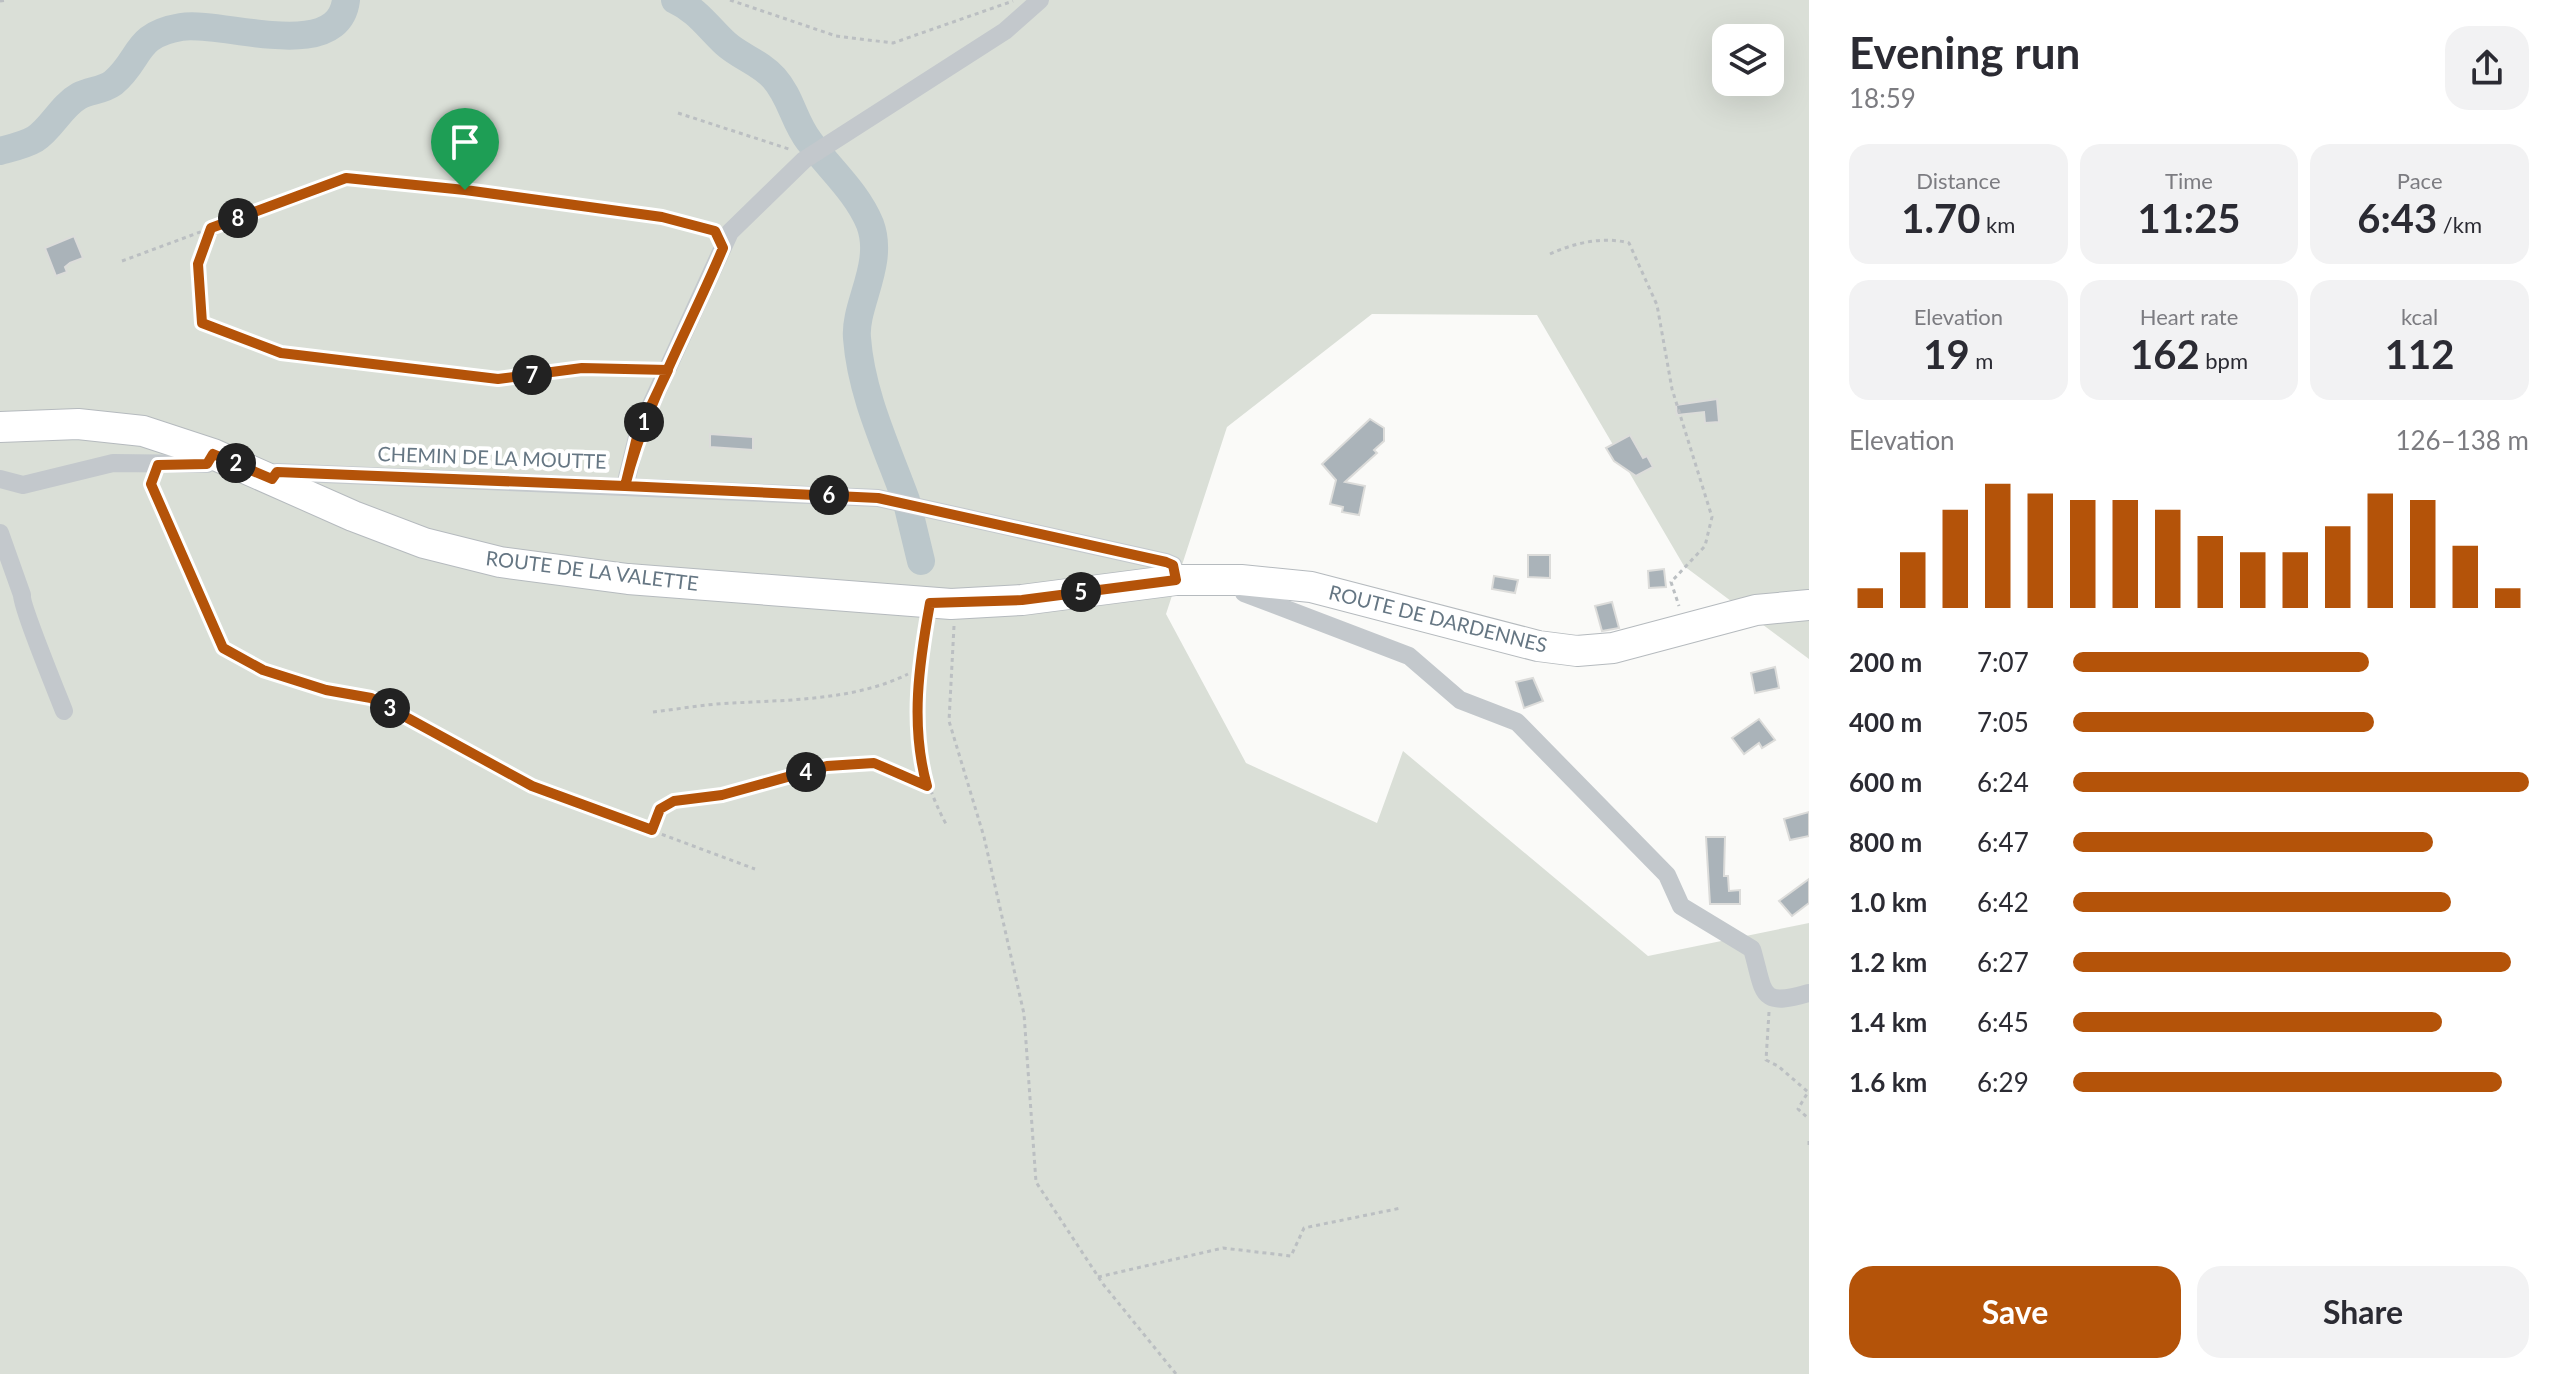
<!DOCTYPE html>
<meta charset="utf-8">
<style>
:root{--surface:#fff;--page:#f2f2f3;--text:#2b2b33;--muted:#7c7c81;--accent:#b45309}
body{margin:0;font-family:Lato,sans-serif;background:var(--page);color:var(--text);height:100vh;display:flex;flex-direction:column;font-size:30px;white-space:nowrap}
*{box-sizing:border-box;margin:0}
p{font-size:26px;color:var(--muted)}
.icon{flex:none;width:44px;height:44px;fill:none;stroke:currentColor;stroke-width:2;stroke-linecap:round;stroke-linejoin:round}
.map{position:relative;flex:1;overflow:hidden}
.details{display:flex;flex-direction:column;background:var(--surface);width:760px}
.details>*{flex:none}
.fabs{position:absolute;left:1712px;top:24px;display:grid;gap:16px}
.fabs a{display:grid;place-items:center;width:72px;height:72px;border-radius:16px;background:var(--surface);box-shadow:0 8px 32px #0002;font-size:40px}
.pin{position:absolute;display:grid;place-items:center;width:68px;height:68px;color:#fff;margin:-82px -34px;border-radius:50% 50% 50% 0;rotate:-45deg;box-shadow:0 0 8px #0007}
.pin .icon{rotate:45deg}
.km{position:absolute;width:40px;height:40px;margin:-20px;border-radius:50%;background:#222;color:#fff;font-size:22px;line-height:40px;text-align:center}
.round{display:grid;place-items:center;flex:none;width:84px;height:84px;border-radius:24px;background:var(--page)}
.headline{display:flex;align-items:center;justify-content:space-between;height:136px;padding:0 40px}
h1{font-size:44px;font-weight:700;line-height:60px}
.metrics{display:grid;grid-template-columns:repeat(3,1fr);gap:12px;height:136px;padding:8px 40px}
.metrics div{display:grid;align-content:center;border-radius:20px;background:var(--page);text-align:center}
.metrics b{font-size:40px;font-weight:700}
.metrics small{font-size:22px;font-weight:400}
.metrics p{font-size:22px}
.chart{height:224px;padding:16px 40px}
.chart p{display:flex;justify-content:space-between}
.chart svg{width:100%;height:144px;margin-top:8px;stroke:var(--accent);stroke-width:6}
.button{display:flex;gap:16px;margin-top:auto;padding:16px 40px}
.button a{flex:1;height:92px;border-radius:24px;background:var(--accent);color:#fff;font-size:32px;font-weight:700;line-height:92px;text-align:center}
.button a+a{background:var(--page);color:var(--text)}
ul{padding:0 40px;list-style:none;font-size:26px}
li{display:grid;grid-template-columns:128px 96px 1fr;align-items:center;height:60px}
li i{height:20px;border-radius:10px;background:var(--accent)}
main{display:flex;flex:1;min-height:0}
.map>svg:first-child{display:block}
</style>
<main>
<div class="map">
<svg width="1809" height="1374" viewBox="0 0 1809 1374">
<rect width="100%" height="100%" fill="#fafaf8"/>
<path fill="#dadfd7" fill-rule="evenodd" d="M0,0H1809V659L1684,566L1537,315L1372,314L1227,427L1166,614L1246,763L1377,823L1403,751L1648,956L1809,923V1374H0ZM1726,38H1770V82H1726Z"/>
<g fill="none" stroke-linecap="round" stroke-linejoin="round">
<g stroke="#bbc7cb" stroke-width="28">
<path d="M675,0C697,10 708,27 725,43C740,57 760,62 774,78C791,97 794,122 809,141C829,168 857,192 870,224C885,264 854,305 857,338C861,394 887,448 906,500"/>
<path d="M0,151C11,148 25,145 35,139C52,128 61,106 79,96C90,90 102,91 113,83C142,59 133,35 181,27C222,20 338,65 346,0"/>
<polyline points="908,507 921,561"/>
</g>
</g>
<g fill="#aab3b9" stroke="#dcdcda" stroke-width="2">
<polygon points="74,236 83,258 70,263 65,267 67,272 56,276 45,248"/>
<polygon points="1717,399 1719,422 1705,423 1704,412 1677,415 1676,405"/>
<polygon points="1370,419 1384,428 1384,441 1374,450 1377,453 1345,482 1365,486 1359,515 1342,512 1343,507 1330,504 1336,480 1322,464"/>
<polygon points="710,434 753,437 753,450 710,447"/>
<polygon points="1630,435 1643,458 1647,456 1653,467 1636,476 1614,461 1606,448"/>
<polygon points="1528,555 1550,555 1550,578 1528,577"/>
<polygon points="1664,569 1666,587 1649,588 1648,571"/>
<polygon points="1494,576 1518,580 1515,593 1492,589"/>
<polygon points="1612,602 1619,628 1602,631 1595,606"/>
<polygon points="1775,667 1779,688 1755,693 1751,673"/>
<polygon points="1533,678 1543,701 1524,708 1516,682"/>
<polygon points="1759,719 1775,740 1762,748 1759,743 1744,754 1732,738"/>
<polygon points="1809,812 1809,836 1790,840 1784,819"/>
<polygon points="1706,837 1725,837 1724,876 1728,876 1729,891 1740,890 1740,904 1710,904"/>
<polygon points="1809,879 1809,903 1792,916 1779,901"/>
</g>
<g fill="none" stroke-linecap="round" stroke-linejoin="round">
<g stroke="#b5babe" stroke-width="32">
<polyline id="primary" points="0,427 78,424 143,431 213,454 353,516 424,543 500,562 628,579 951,604 1022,600 1176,580 1241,580 1311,587 1538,646 1577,651 1613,648 1756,610 1809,605"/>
</g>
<g stroke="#bbbfc2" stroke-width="3" stroke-dasharray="4 4" stroke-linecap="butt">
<polyline points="730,0 836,36 893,43 1013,1"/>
<polyline points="0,1 7,0"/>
<polyline points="678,113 792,150"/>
<polyline points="211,228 198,264 202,323 281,353 498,379 582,368 649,370"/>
<path d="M1550,254C1574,243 1603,236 1629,243L1657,305L1672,389L1712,517L1705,546L1671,582L1679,606"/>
<polyline points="122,261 346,178 465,190 662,217 714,231"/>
<polyline points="153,479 151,484 223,648 263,670 326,690 371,698 532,786 755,869"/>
<polyline points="954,626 949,721 984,837 1024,1014 1036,1182 1103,1284 1176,1374"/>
<path d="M916,680C918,736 919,774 946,824"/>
<path d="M653,712C679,709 706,704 733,703C789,700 856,700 908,674"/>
<polyline points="652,830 660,809 674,801 722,795 827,766 874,763 927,786"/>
<polyline points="1769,1012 1766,1060 1778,1066 1808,1092 1798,1109 1809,1119"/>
<polyline points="1809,1141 1809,1147"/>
<polyline points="1098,1277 1223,1248 1291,1256 1304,1228 1401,1208"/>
</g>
<polyline stroke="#c3c8cc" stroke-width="9" points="918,669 929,606"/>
<g stroke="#c3c8cc" stroke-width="18">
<polyline points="0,479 23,485 113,463 207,464 213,455"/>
<polyline points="272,479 277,472 878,498 1166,562 1173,565 1176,580"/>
<polyline points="625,486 638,433 730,232 804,160 1005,31 1040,0"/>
<path d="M0,533L22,595C21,605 57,693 64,711"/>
<path d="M1241,583L1244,593L1409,656L1460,700L1517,722L1667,875L1681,906L1752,949C1765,993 1758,1008 1809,993"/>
</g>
<use href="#primary" stroke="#fff" stroke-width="30"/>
</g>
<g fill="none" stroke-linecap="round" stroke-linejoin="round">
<g stroke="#fff" stroke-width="16">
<path id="route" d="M465,190L662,217L715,231L723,248C690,327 646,402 625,486L277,472L272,479L213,454L207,464L158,465L151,484L223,648L263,670L326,690L371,698L532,786L652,830L660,809L674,801L722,795L827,766L874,763L927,786C910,725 919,664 930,603L1022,600L1176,580L1173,565L1166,562L878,498L625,486L638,433L668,370L582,368L498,379L281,353L202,323L198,264L211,228L346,178L465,190"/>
</g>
<use href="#route" stroke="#b45309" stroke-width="10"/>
</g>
<g text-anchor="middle" stroke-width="8" stroke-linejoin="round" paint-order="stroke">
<g font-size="20" fill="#657683" stroke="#fff">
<text transform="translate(492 458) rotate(2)" y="7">CHEMIN DE LA MOUTTE</text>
<text transform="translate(592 571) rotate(7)" y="7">ROUTE DE LA VALETTE</text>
<text transform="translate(1438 619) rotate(14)" y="7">ROUTE DE DARDENNES</text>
</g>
</g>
</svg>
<div class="fabs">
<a><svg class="icon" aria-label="layers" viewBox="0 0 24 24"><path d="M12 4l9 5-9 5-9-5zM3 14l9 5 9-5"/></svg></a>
</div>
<div class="pin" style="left:465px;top:190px;background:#1e9e55"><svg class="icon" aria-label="arrive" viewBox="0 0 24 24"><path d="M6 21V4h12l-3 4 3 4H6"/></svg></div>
<b class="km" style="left:644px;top:422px">1</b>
<b class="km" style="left:236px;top:463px">2</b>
<b class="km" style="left:390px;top:708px">3</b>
<b class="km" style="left:806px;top:772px">4</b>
<b class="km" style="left:1081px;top:592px">5</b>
<b class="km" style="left:829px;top:495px">6</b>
<b class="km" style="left:532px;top:375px">7</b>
<b class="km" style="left:238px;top:218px">8</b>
</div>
<section class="details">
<div class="headline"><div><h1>Evening run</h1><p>18:59</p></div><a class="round"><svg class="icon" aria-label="share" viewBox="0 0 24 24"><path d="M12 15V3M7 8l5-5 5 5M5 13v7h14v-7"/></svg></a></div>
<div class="metrics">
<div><p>Distance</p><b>1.70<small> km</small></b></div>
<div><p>Time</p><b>11:25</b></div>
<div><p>Pace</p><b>6:43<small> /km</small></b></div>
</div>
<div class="metrics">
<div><p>Elevation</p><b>19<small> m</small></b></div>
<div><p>Heart rate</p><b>162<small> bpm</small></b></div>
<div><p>kcal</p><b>112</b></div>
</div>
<div class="chart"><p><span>Elevation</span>126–138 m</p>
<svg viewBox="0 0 160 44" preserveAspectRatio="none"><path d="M5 44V38M15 44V27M25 44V14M35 44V6M45 44V9M55 44V11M65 44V11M75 44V14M85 44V22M95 44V27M105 44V27M115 44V19M125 44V9M135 44V11M145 44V25M155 44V38"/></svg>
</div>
<ul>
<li><b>200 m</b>7:07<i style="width:65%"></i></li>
<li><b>400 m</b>7:05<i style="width:66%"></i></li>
<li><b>600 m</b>6:24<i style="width:100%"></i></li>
<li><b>800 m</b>6:47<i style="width:79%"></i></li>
<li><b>1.0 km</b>6:42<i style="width:83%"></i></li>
<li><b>1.2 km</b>6:27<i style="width:96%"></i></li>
<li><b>1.4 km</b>6:45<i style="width:81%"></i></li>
<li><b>1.6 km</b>6:29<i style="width:94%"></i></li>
</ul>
<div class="button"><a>Save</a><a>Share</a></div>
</section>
</main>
